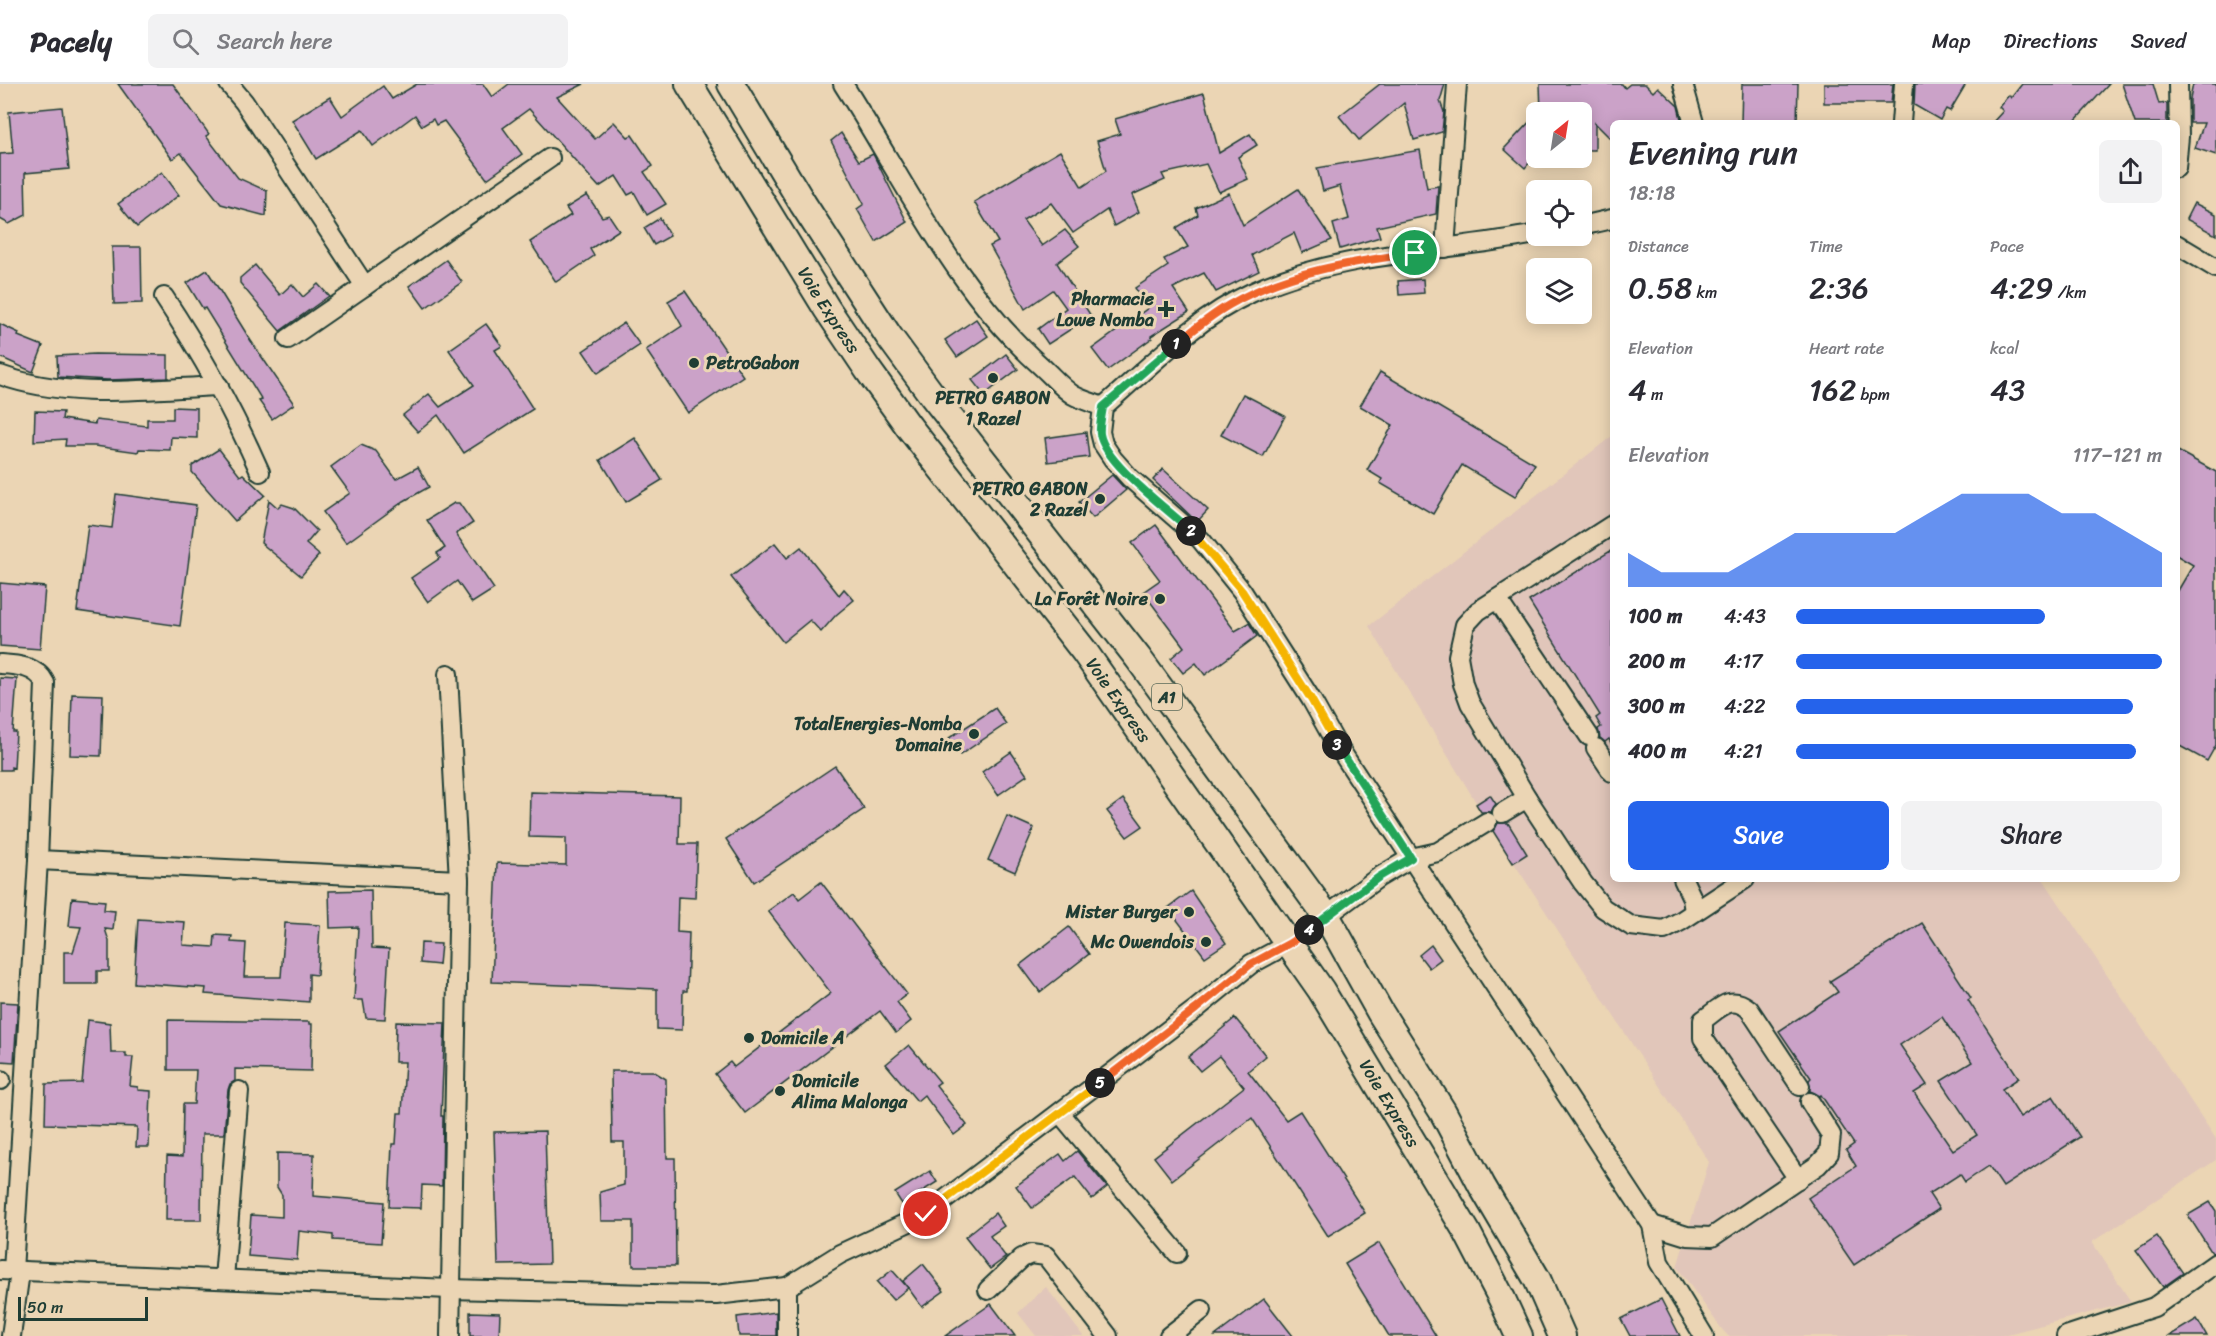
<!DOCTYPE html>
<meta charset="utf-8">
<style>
:root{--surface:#fff;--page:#f2f2f3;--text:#2b2b33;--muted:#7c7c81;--line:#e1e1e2;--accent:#2563eb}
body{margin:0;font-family:Sriracha,sans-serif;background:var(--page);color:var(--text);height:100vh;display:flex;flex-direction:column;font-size:22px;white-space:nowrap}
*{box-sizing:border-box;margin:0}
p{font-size:20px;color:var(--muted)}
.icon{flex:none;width:33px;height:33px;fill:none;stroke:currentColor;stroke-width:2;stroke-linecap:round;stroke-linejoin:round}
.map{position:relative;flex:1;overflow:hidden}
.sheet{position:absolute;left:1610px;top:36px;width:570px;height:762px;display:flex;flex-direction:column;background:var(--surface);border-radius:9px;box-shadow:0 3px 15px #0003}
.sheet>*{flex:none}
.needle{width:39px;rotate:30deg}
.tools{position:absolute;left:1526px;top:18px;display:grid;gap:12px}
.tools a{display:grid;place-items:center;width:66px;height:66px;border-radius:9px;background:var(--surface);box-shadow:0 3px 15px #0003;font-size:30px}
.scale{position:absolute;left:18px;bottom:15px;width:130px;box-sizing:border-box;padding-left:6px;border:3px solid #1f3d34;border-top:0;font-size:16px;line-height:21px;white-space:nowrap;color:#1f3d34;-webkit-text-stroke:4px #ebd5b4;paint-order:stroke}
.pin{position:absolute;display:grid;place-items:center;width:51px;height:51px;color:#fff;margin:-26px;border:3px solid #fff;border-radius:50%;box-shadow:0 2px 6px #0007}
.km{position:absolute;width:30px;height:30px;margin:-15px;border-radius:50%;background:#222;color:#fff;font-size:16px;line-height:30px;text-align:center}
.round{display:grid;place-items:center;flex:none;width:63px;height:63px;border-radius:9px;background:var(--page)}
.headline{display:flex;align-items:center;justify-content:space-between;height:102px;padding:0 18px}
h1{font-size:33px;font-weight:600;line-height:45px}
.metrics{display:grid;grid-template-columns:repeat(3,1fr);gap:9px;height:102px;padding:6px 18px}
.metrics div{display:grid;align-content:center}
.metrics b{font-size:30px;font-weight:600}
.metrics small{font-size:16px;font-weight:400}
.metrics p{font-size:16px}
.chart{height:168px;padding:12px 18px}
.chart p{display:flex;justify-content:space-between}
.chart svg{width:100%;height:108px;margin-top:6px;fill:var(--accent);opacity:.7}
.primary-button{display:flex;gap:12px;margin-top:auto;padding:12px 18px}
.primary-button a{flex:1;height:69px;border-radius:9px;background:var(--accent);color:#fff;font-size:24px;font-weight:600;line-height:69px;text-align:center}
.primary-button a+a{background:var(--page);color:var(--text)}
ul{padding:0 18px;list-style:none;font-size:20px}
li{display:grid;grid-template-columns:96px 72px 1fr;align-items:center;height:45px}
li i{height:15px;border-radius:8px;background:var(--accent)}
header{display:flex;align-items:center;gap:36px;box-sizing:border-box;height:84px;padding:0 30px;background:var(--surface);border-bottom:2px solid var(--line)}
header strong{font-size:28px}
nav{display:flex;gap:33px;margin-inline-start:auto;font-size:21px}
.search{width:420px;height:54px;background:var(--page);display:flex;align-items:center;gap:15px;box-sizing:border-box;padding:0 21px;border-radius:9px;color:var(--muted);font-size:22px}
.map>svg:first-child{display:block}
</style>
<header>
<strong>Pacely</strong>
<div class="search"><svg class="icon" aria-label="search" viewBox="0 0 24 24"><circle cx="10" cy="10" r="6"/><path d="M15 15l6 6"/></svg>Search here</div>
<nav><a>Map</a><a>Directions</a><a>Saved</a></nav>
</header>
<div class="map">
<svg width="2216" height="1252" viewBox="0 0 2216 1252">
<rect width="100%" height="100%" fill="#ebd5b4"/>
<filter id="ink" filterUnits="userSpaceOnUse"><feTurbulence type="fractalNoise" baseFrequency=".0167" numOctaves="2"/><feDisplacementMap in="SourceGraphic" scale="12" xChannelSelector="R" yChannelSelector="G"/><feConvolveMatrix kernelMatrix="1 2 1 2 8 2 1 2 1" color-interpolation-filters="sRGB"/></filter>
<g filter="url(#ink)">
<g fill="#e1c6ba">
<polygon points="1612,352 1612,795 2043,795 2216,1055 2216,1076 2092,1158 2131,1218 2000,1252 1728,1252 1721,1244 1677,1183 1709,1078 1497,753 1369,542"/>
<polygon points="1046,1203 1083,1252 1036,1252 1018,1229"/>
</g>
<g fill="#cba2c8" stroke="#1f3d34" stroke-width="1.5" fill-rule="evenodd">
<polygon points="118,0 173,0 209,50 206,52 238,94 267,107 266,132 221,120 181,69 172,75"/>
<polygon points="417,0 483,0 492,13 509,0 584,0 557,13 595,55 614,38 628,53 632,51 653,82 644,88 666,120 647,131 634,108 628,111 616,92 599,103 529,25 503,44 522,70 487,95 444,37 436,41 433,35 422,42 415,31 373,62 362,46 316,75 292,36 330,13 342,32 383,2 392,15"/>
<polygon points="1380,0 1445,0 1440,17 1444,28 1442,48 1414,56 1404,19 1359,56 1339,32"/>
<polygon points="1540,0 1622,0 1625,4 1630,0 1645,0 1653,8 1658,3 1678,22 1682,39 1612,39 1612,56 1595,39 1595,66 1581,66 1581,28 1541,28"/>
<polygon points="1742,0 1798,0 1797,39 1741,39"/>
<polygon points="1824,0 1893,0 1891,19 1824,19"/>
<polygon points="1915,0 1966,0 1950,27 1946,25 1940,36 1914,21"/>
<polygon points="2022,0 2109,0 2073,39 1992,39 2003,27 1999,23 2009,11 2011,14"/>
<polygon points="2122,0 2153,0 2159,20 2167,19 2167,39 2135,39"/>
<polygon points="2193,0 2216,0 2216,71 2195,64 2204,39 2190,39 2190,15"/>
<polygon points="1204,9 1219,69 1250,50 1257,61 1238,73 1248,95 1219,108 1206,80 1162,90 1165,96 1132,111 1139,128 1114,142 1107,126 1073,149 1051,119 1023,136 1042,162 1065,146 1079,162 1057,179 1091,232 1048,260 1038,245 1066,224 1053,206 1025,225 990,162 998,158 974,118 1060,67 1082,103 1106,87 1097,57 1120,50 1115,35"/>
<polygon points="62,23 69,85 25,89 26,131 9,140 0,135 0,70 13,69 9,28"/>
<polygon points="1536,31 1536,71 1525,84 1504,65"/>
<polygon points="841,49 859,77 873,70 907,138 876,158 857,125 864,120 831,57"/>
<polygon points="1420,66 1427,104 1438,102 1436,130 1377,143 1380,153 1340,165 1333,140 1349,135 1340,102 1323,107 1317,84"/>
<polygon points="162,88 179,111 137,143 118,120"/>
<polygon points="1298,105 1332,156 1302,169 1294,149 1252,171 1259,187 1216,208 1204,189 1173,204 1189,228 1151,252 1152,254 1108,286 1092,265 1148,224 1135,204 1168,182 1164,175 1188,163 1176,144 1198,131 1196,124 1229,109 1243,141"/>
<polygon points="587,111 602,133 609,131 619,146 590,165 594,172 556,198 530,158 571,131 566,124"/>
<polygon points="2194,119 2216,130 2216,151 2186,135"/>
<polygon points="660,134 670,152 654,161 644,144"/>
<polygon points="112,163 141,163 142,219 114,220"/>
<polygon points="446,176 462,198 425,224 409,202"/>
<polygon points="255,181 280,211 292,200 303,213 318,200 329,212 280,247 240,199 240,194"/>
<polygon points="207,186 251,257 294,320 272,335 259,317 262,316 205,224 203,225 187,199"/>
<polygon points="1423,195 1424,209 1399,211 1398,197"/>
<polygon points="685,207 743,292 688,329 646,266 682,242 668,217"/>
<polygon points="976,235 988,252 957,273 945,256"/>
<polygon points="624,239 640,261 598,289 583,267"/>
<polygon points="0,240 19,249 18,252 43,262 33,288 0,273"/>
<polygon points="486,240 502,262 495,266 533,325 464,369 438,331 418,348 403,331 429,310 440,323 474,301 449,266"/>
<polygon points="95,270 168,271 168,294 108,296 58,293 57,272"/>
<polygon points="1006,270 1018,285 984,311 972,296"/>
<polygon points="1380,288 1535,380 1515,413 1462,381 1433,430 1380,399 1382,395 1367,386 1393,341 1360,322"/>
<polygon points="1243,310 1285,332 1263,373 1221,351"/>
<polygon points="173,323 197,324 197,354 171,353 170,366 139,365 138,368 95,362 65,362 66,355 34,357 35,327 63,328 62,335 95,340 96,336 147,342 147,335 173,335"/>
<polygon points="1086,348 1089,373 1048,378 1045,354"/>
<polygon points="635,354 662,396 626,418 600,376"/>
<polygon points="361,361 376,367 396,395 418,383 429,403 404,417 346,459 323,428 350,409 331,383"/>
<polygon points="219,365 240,392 243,390 265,411 235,437 192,388 192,382"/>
<polygon points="2176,366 2216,388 2216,661 2207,677 2176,660 2176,510 2193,481 2176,471"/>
<polygon points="1163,385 1208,426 1197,438 1153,396"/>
<polygon points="1112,391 1126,406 1093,434 1079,418"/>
<polygon points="116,410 196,421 180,542 77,527 88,441 112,444"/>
<polygon points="269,416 278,424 282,420 294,424 317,447 306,460 319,471 301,492 261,459"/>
<polygon points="454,419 459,419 473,439 456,450 494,505 472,519 457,497 428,518 411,494 440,474 437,469 445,464 427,436"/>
<polygon points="1156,441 1235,547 1249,539 1257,552 1205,591 1196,579 1183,589 1171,574 1184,563 1143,508 1160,496 1132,459"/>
<polygon points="775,459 787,474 801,463 839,511 844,505 854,516 836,531 821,548 810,536 783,558 731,493"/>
<polygon points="1612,466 1612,661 1609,655 1605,658 1600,654 1598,645 1601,643 1596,634 1600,631 1529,517"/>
<polygon points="0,499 45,503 40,565 0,562"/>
<polygon points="0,594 17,595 13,648 16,648 14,684 11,683 11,686 0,686"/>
<polygon points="72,610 103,611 101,672 70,671"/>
<polygon points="995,624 1006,640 960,671 949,654"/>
<polygon points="1011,668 1027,691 998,711 982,688"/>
<polygon points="835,682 864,725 754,798 726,755"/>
<polygon points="530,708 680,712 679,760 697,760 695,814 678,813 677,848 689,849 687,907 683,907 682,946 657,945 657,905 492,898 497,779 566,781 566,754 529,753"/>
<polygon points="1490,711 1496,720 1491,728 1481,728 1476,720"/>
<polygon points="1123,715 1143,742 1127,753 1107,727"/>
<polygon points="1007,732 1034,744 1015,788 988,776"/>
<polygon points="1498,739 1508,739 1527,770 1513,779 1493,747"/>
<polygon points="821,798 907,910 897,918 911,937 896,949 880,927 745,1029 715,990 730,978 734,983 831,909 768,827 794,808 799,815"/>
<polygon points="371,806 372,864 389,865 385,935 366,934 363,916 354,916 358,843 330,844 329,807"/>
<polygon points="1191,807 1226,859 1205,873 1168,824"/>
<polygon points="72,814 105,817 104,826 115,827 113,846 105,845 109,857 109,887 97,887 97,900 64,900 64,868 73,868 81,843 69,842"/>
<polygon points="138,835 185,838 183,861 214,863 215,851 232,852 231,858 246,859 244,893 281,893 285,839 320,841 317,891 309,890 309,918 205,910 206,904 134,899"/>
<path d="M1922,839L1971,914L1968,916L2019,994L2002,1005L2020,1033L2053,1012L2080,1053L2003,1103L1989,1082L1965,1098L1960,1090L1929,1110L1939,1125L1854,1181L1808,1114L1856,1082L1846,1066L1854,1060L1821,1011L1820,1012L1810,1007L1809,996L1811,994L1779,947L1838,908L1830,897ZM1942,933L1972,978L1941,997L1977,1051L1953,1066L1914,1009L1927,1001L1900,961Z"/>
<polygon points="1069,843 1089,870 1040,908 1020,881"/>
<polygon points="421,859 441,860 439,881 420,879"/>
<polygon points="1431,861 1441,875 1429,884 1419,871"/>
<polygon points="0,918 18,919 14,978 0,977"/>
<polygon points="1235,934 1266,972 1248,987 1286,1036 1300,1027 1365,1129 1328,1152 1252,1034 1172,1096 1154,1073 1244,1003 1219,972 1200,987 1188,973"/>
<polygon points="88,936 110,939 111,969 126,969 126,973 133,973 130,1002 138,1003 138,1006 151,1007 149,1063 136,1063 137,1043 45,1040 46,1000 82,999"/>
<polygon points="168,936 309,938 309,940 312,940 311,987 235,985 235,997 230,1000 228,1006 224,1050 202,1050 201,1136 166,1136 167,1072 182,1073 183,1020 194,1020 196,986 168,986"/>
<polygon points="396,938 445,939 441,1032 443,1032 442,1102 422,1101 421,1124 389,1123 392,1060 396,1060 398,1029 402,1029 405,978 395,978"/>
<polygon points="909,961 940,998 936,1001 967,1041 954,1051 924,1011 917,1017 886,980"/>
<polygon points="611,987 653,987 666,995 667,1074 675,1074 676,1182 633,1182 633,1137 601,1137 600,1108 624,1101 624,1058 612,1058"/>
<polygon points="545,1047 549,1180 498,1181 494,1048"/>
<polygon points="1077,1067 1107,1103 1092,1115 1075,1093 1032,1124 1016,1102 1060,1070 1065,1077"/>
<polygon points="277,1069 314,1070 313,1112 384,1118 381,1159 333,1156 333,1151 299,1147 297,1176 248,1172 251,1131 282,1133 282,1111 277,1103"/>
<polygon points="930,1087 937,1098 902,1120 895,1109"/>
<polygon points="2210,1118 2216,1127 2216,1168 2212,1169 2188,1131"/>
<polygon points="995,1129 1004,1142 990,1152 1006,1173 990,1185 965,1153"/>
<polygon points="2157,1152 2183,1189 2163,1203 2136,1166"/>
<polygon points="1379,1159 1436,1252 1389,1252 1345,1180"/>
<polygon points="923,1180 944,1207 922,1223 903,1197"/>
<polygon points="892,1186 908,1204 893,1216 877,1198"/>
<polygon points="1264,1215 1293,1252 1215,1252"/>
<polygon points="1661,1215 1680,1252 1630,1252 1621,1235"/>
<polygon points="991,1220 1015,1252 945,1252"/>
<polygon points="470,1228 500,1229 499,1252 470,1252"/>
<polygon points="776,1228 776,1252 739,1252 737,1233"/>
<polygon points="2197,1235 2207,1252 2169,1252"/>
</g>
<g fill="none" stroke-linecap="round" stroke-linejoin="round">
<g stroke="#1f3d34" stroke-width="22">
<g id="minor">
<polyline points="229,0 244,18 365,202"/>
<path d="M843,0C905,97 955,206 1042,283C1052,292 1062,304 1073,311C1082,316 1093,319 1103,323"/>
<polyline points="1683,0 1694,39"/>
<polyline points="1901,39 1904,0"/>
<polyline points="2176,84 2179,53 2178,0"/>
<polyline points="1581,142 1612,135"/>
<path d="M1536,150C1443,168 1337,168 1251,209C1195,235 1149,283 1103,323L1100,348L1103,360L1113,375L1130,394L1201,456L1242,507L1311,615L1335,658L1652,1141L1659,1178L1704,1252"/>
<polyline points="2176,160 2216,184"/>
<polyline points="1445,164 1457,0"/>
<path d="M164,213C201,269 233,326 260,388"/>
<polyline points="288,255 550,74"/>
<path d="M0,291C69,316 147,305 219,302"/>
<polyline points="1612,441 1478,527 1465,541 1458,572 1463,600 1470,619 1527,714 1583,799 1603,824 1631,842 1664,846 1681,837 1745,795"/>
<polyline points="1497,515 1589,652"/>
<path d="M0,580C17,581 37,582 45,599L38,776L13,1187"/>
<polyline points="448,590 459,796 450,1252"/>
<polyline points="1596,664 1612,688"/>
<polyline points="1502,729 1527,714"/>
<polyline points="38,776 459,796"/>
<polyline points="1683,795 1692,814 1694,828"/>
<polyline points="0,996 1,996"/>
<polyline points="1060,1029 1177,1169"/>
<path d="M1798,1095L1703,954V936C1720,924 1730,910 1749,925L1800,1002"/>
<polyline points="1652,1141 1687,1152 1712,1153 1818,1081 1829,1069 1831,1051 1810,1018"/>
<polyline points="0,1186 450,1205 651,1210 716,1211 787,1203 840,1170 926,1130 1196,925 1251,880 1290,859 1379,793 1411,774 1438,768 1487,738"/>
<polyline points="224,1195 239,1007"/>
<polyline points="787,1203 787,1252"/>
<polyline points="988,1206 1022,1174 1031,1170 1046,1172 1108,1252"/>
<polyline points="11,1252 20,1188"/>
<polyline points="1169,1252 1202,1226"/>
<polyline points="2066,1252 2154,1223 2216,1179"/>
</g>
</g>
<g stroke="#1f3d34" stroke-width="30">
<g id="highway">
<path id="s1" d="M689,0L827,225L868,286L909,343L1084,567L1321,906L1467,1148L1502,1215L1519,1252"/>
<polyline points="731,0 803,120 888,251 932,311 1138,574 1327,833 1380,928 1443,1028 1482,1102 1537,1195 1562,1252"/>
</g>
</g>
<use href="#minor" stroke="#ebd5b4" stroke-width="18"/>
<use href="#highway" stroke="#ebd5b4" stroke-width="26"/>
</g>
</g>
<g fill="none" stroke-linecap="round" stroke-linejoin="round" filter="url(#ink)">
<g stroke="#fff" stroke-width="12">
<path id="split-1" d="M1176,260C1193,246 1210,232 1229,221C1285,188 1351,178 1415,169"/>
</g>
<g stroke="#fff" stroke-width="12">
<path id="split-2" d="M1176,260L1103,323C1102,331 1099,342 1100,350C1105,380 1168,425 1191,447"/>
</g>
<g stroke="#fff" stroke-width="12">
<polyline id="split-3" points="1191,447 1242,507 1311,615 1337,661"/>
</g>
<g stroke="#fff" stroke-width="12">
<polyline id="split-4" points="1309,846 1379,793 1411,774 1337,661"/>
</g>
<g stroke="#fff" stroke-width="12">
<polyline id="split-5" points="1100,999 1196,925 1251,880 1290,859 1309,846"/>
</g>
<g stroke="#fff" stroke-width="12">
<polyline id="split-6" points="926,1130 1100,999"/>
</g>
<use href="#split-1" stroke="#f0652b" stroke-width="8"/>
<use href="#split-2" stroke="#22a559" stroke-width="8"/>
<use href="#split-3" stroke="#f5b400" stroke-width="8"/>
<use href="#split-4" stroke="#22a559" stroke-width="8"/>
<use href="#split-5" stroke="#f0652b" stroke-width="8"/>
<use href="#split-6" stroke="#f5b400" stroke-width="8"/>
</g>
<g fill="#1f3d34" stroke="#ebd5b4" stroke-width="2">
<path d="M1163 216h6v6h6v6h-6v6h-6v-6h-6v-6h6z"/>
<circle cx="694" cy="279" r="6"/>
<circle cx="993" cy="294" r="6"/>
<circle cx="1100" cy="415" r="6"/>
<circle cx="1160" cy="515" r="6"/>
<circle cx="974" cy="650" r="6"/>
<circle cx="1189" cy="828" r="6"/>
<circle cx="1206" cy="858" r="6"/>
<circle cx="749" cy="954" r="6"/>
<circle cx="780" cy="1007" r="6"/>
</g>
<g text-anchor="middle" stroke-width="6" stroke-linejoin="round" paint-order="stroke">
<rect fill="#ebd5b4" stroke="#5c6b5a" stroke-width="1.5" x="1152" y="600" width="30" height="26" rx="4.5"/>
<g font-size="16" font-weight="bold" fill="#1f3d34">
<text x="1167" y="619">A1</text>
</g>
<g font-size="18" font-weight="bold" fill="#1f3d34" stroke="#ebd5b4" text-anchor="end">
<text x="1154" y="221">Pharmacie<tspan x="1154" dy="21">Lowe Nomba</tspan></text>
<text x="706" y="285" text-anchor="start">PetroGabon</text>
<text x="993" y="320" text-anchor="middle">PETRO GABON<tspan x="993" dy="21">1 Razel</tspan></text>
<text x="1088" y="411">PETRO GABON<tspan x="1088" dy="21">2 Razel</tspan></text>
<text x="1148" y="521">La Forêt Noire</text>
<text x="962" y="646">TotalEnergies-Nomba<tspan x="962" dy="21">Domaine</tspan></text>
<text x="1177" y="834">Mister Burger</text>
<text x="1194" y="864">Mc Owendois</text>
<text x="761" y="960" text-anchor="start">Domicile A</text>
<text x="792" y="1003" text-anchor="start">Domicile<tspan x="792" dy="21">Alima Malonga</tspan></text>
</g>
<g font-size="18" fill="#1f3d34" stroke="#ebd5b4">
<text dy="6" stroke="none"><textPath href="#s1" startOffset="266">Voie Express</textPath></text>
<text dy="6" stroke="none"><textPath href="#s1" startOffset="752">Voie Express</textPath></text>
<text dy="6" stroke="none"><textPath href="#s1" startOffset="1238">Voie Express</textPath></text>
</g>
</g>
</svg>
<div class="tools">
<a><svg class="needle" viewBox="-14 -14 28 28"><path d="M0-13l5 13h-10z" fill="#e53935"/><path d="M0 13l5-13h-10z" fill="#7c7c81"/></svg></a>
<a><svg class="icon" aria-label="locate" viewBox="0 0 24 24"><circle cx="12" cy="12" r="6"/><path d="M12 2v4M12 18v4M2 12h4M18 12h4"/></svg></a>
<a><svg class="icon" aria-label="layers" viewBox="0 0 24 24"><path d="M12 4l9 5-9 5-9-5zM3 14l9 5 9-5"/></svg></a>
</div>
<div class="scale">50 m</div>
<div class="pin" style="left:1415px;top:169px;background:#1e9e55"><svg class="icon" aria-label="arrive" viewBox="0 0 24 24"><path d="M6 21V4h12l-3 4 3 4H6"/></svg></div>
<div class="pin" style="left:926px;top:1130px;background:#d93025"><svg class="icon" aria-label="check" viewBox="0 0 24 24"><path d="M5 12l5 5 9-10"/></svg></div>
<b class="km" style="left:1176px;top:260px">1</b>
<b class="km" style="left:1191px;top:447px">2</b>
<b class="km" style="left:1337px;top:661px">3</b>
<b class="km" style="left:1309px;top:846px">4</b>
<b class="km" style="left:1100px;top:999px">5</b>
<section class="sheet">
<div class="headline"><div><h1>Evening run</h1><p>18:18</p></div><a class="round"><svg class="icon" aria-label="share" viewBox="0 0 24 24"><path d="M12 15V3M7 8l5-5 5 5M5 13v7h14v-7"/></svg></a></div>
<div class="metrics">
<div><p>Distance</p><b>0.58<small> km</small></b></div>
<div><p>Time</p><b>2:36</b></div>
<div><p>Pace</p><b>4:29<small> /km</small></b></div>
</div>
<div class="metrics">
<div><p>Elevation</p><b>4<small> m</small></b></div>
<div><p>Heart rate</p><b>162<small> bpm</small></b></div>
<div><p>kcal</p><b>43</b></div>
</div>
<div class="chart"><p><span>Elevation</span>117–121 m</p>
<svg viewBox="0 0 160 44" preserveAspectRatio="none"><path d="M0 44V30L10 38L20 38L30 38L40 30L50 22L60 22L70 22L80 22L90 14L100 6L110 6L120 6L130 14L140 14L150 22L160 30V44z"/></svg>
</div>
<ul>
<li><b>100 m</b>4:43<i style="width:68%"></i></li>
<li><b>200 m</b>4:17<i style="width:100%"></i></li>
<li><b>300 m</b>4:22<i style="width:92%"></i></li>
<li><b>400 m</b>4:21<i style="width:93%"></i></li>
</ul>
<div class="primary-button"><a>Save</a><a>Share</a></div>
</section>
</div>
